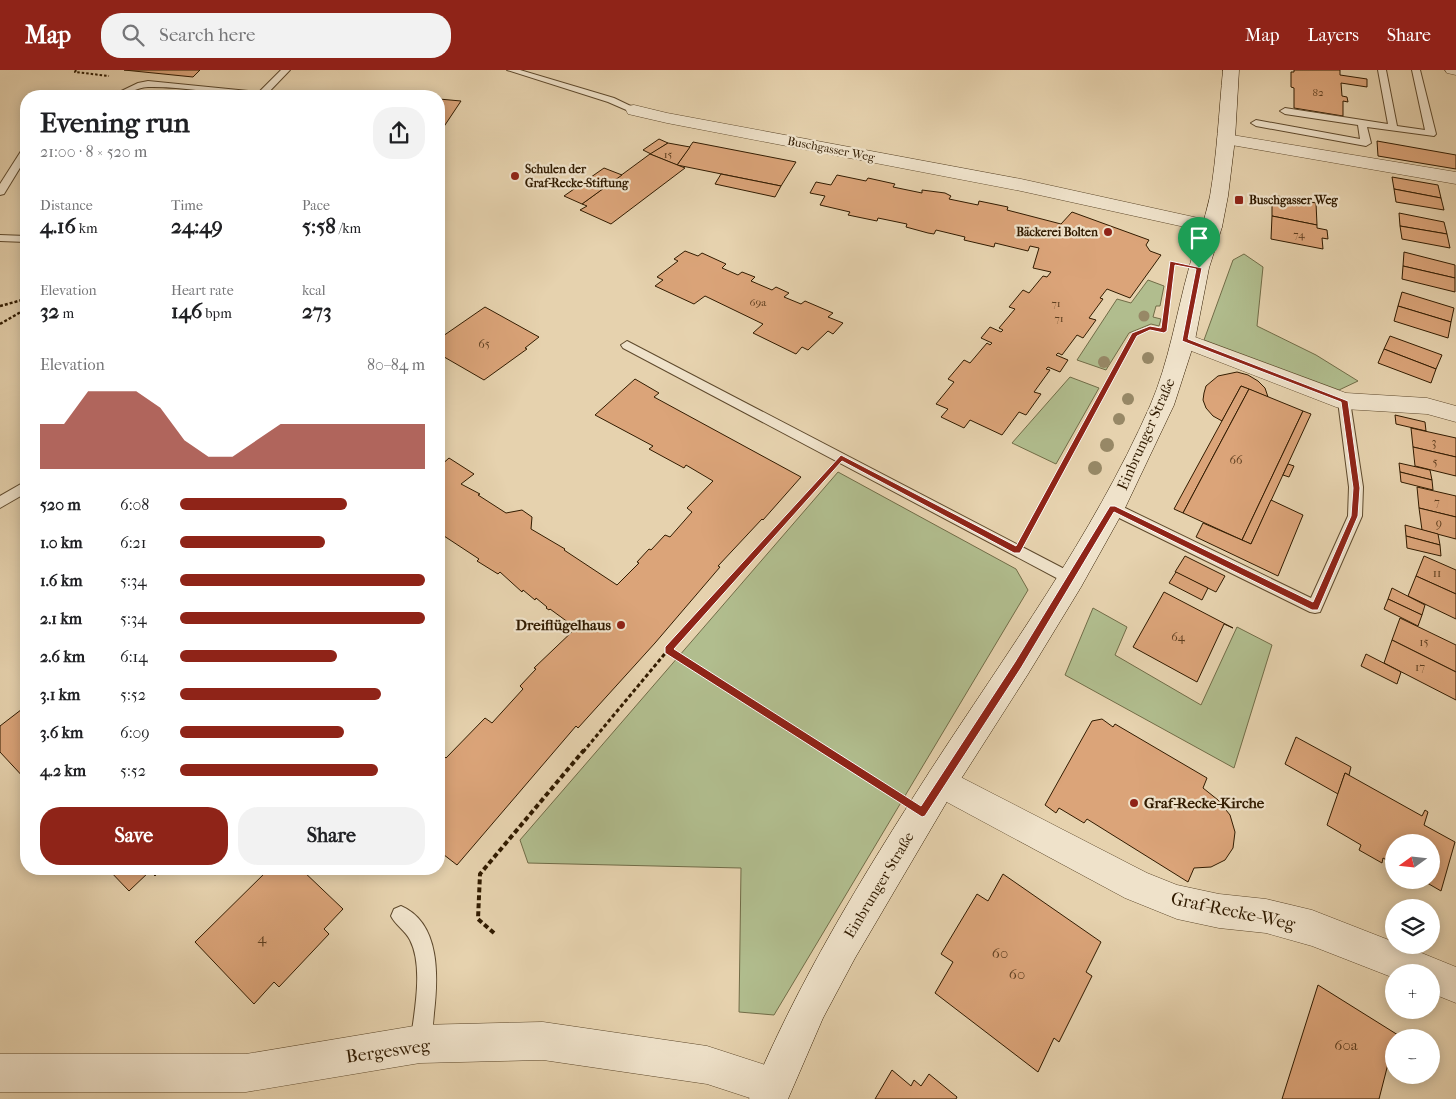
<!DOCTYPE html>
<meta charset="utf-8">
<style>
:root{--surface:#fff;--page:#f2f2f2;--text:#202124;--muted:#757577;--accent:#8f2418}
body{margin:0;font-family:"IM FELL French Canon",serif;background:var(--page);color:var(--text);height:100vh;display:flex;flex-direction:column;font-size:19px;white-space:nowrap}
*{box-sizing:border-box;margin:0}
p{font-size:16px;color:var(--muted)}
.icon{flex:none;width:28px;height:28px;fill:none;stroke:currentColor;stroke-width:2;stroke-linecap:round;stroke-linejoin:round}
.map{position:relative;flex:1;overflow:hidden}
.panel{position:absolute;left:20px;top:20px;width:425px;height:785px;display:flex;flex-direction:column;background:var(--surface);border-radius:20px;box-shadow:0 2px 12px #0003}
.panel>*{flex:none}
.needle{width:32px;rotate:255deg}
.controls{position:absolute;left:1385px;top:764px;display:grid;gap:10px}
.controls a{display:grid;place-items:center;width:55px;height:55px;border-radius:50%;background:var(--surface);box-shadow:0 2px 12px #0003;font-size:25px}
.pin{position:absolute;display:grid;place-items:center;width:42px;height:42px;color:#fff;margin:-51px -21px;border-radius:50% 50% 50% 0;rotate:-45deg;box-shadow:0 0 5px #0007}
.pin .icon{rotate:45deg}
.round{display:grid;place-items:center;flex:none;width:52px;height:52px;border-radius:20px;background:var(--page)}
.headline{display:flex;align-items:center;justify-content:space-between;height:85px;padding:0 20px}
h1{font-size:28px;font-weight:700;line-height:38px}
.stats{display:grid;grid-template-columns:repeat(3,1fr);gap:8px;height:85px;padding:5px 20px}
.stats div{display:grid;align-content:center}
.stats b{font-size:21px;font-weight:700}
.stats small{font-size:14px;font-weight:400}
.stats p{font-size:14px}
.chart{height:140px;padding:10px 20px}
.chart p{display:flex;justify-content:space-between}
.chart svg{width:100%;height:90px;margin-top:5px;fill:var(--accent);opacity:.7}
.button{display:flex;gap:10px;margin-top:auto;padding:10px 20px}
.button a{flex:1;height:58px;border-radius:20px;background:var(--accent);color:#fff;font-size:20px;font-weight:700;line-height:58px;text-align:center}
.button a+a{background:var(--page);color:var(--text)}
ul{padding:0 20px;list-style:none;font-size:16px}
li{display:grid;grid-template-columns:80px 60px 1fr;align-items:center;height:38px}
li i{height:12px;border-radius:6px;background:var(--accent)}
header{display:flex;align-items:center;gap:30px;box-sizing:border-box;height:70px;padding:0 25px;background:var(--accent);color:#fff}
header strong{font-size:24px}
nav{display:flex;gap:28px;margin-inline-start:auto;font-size:18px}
.search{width:350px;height:45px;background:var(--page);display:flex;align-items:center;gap:12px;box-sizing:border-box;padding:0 18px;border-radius:20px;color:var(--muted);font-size:19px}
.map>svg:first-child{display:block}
</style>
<header>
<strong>Map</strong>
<div class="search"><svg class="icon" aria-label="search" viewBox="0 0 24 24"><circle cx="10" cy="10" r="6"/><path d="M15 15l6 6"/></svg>Search here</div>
<nav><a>Map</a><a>Layers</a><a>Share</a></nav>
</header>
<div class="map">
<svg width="1456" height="1029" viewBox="0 0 1456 1029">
<rect width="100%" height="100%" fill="#e6d2ae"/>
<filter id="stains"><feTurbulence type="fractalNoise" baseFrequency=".004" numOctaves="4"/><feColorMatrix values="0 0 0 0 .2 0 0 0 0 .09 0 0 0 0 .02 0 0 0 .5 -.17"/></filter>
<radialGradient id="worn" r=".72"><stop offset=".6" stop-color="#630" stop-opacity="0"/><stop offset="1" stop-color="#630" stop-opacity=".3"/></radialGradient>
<g fill="#b1bd8e" stroke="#716c47">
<polygon points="1244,184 1263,197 1257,256 1316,285 1358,311 1339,320 1204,270 1233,190"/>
<polygon points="1148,210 1164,216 1160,236 1156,236 1153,247 1161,249 1159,256 1151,254 1129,263 1106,300 1077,290 1117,229 1131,233"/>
<polygon points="1070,307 1099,318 1056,394 1012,373"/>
<polygon points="838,402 1016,499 1028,520 774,945 739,942 741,798 528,793 520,770"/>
<polygon points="1093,538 1127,557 1115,585 1201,635 1237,557 1272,575 1234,698 1065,605"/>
</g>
<g fill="#dba479" stroke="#311b00">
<polygon points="124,0 200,0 193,7"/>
<polygon points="1294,0 1340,0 1340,5 1367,9 1367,17 1341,13 1342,26 1347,27 1348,32 1343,31 1343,46 1294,38 1294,18 1291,17 1291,2 1294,2"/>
<polygon points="350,21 407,26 346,26"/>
<polygon points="439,29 461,31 439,64"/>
<polygon points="659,69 668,73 651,84 643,80"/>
<polygon points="1377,71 1456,85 1456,99 1378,86"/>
<polygon points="693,72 796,92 781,116 677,95"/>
<polygon points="668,73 690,77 677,95 650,84"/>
<polygon points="650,84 685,98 611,154 580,140 587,136 582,134"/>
<polygon points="604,98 622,105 582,134 564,126"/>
<polygon points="721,104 781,116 775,127 715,114"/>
<polygon points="837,105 866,111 868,108 895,114 893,117 922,123 922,120 945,123 951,126 949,129 978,135 979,131 1008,137 1007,140 1061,154 1072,142 1149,170 1146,175 1150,181 1161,185 1130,228 1107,219 1100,228 1103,229 1089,248 1096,250 1083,268 1077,265 1062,285 1058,283 1056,285 1068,290 1060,302 1048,297 1046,299 1050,300 1034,322 1041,324 1026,345 1019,342 1002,365 970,350 964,358 941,347 948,339 936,334 954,312 948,309 964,290 970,293 987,273 990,275 992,273 981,268 990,257 1001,262 1003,260 999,258 1015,239 1009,237 1023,220 1029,223 1043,206 1047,207 1051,202 1033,198 1039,178 1030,176 1028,181 995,173 994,177 964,170 965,167 936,160 934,164 928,163 906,157 907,154 878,148 877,151 848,145 850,142 820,135 825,126 810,123 816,112 831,115"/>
<polygon points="1392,107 1438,115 1441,128 1394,119"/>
<polygon points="1394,119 1441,128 1444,140 1396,132"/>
<polygon points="1272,125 1316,133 1317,155 1272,146"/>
<polygon points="1399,143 1444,152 1447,164 1400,156"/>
<polygon points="1272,146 1317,155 1317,158 1327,160 1328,169 1322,168 1323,179 1271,169"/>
<polygon points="1400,156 1447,164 1450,178 1402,169"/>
<polygon points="685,181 698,186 702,183 726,194 722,198 738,205 742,202 755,207 751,211 772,220 776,217 789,223 784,227 801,234 805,231 833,243 828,247 843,253 833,264 828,261 808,280 802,277 796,284 753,263 763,254 705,226 694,234 655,216 663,210 657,207 678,191 674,189"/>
<polygon points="1404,182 1455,195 1455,208 1403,196"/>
<polygon points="1403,196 1455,208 1455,222 1402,209"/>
<polygon points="1402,222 1454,238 1451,252 1398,236"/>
<polygon points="1398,236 1451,252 1448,268 1394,251"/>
<polygon points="485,237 539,267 525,278 527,279 484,310 439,284 439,271 445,267 443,266"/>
<polygon points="1390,266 1442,285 1436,299 1384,279"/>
<polygon points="1384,279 1436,299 1431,313 1378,293"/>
<polygon points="1237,302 1248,305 1258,311 1265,318 1268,327 1241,316 1222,351 1213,346 1206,338 1203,330 1204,323 1206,316 1218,306"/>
<polygon points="635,309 659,323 654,327 801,407 763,450 762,449 718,496 720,497 655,573 578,658 576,656 457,795 439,781 439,682 446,688 485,648 492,653 523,619 520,616 536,599 534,598 576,558 550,539 549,540 546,538 547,537 536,528 535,530 523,520 522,522 500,502 498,504 477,491 479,489 441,464 439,464 439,397 449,388 474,404 461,414 480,424 478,425 506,443 522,440 532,447 531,459 565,479 564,480 617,515 639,493 637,492 649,479 651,480 665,465 670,467 692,442 687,438 713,411 686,395 684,398 649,379 653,376 595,345"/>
<polygon points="1241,316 1249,319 1183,443 1174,439"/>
<polygon points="1249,319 1303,341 1242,470 1183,443"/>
<polygon points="1303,341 1311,344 1251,474 1242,470"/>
<polygon points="1395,345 1425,352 1426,361 1396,354"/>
<polygon points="1411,358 1456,368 1456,387 1413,377"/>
<polygon points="1413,377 1456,387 1456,406 1415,396"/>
<polygon points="1399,393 1430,400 1432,410 1400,402"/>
<polygon points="1288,394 1294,396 1289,407 1283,405"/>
<polygon points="1400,402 1432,410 1433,420 1401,412"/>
<polygon points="1417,417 1456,426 1456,447 1419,438"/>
<polygon points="1271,430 1303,445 1278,506 1196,467 1203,453 1251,474"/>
<polygon points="1419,438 1456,447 1456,469 1422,460"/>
<polygon points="1405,455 1438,464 1440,475 1406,466"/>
<polygon points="1406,466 1440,475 1441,486 1407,478"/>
<polygon points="1185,486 1225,506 1216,522 1175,502"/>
<polygon points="1424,486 1456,500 1456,524 1416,506"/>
<polygon points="1176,502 1208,518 1202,530 1169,513"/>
<polygon points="1416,506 1456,524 1456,549 1408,526"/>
<polygon points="1392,518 1425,535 1422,545 1388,529"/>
<polygon points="1164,522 1233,558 1224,554 1197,612 1133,577"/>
<polygon points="1388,529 1422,545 1418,556 1384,539"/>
<polygon points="1400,548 1456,575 1456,602 1392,570"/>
<polygon points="1392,570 1456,602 1456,630 1384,593"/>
<polygon points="1366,584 1401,602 1397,614 1361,596"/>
<polygon points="26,636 26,710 0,682 0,656"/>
<polygon points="1102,649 1113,657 1115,654 1207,708 1203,718 1218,730 1230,745 1235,762 1233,778 1225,790 1211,797 1194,798 1188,812 1087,749 1084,753 1059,738 1056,743 1045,735 1092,651"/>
<polygon points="1296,667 1351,697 1349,705 1345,703 1338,724 1285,694"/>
<polygon points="1345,703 1422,746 1425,740 1428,742 1424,755 1455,772 1441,821 1422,810 1431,810 1431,772 1394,772 1394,794 1383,788 1382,793 1359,780 1361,775 1327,755"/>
<polygon points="108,799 162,799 155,806 150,801 129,821"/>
<polygon points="269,799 301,799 343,839 324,859 329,864 279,917 274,912 254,934 195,872"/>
<polygon points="1003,804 1101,872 1086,902 1092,906 1059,972 1054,968 1038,1002 935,923 953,892 941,884 977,824 988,831"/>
<polygon points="1318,915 1398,965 1397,968 1394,968 1394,983 1391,996 1388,994 1379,1029 1282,1029"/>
<polygon points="892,1000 911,1016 914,1010 921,1016 929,1004 957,1027 956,1029 875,1029"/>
</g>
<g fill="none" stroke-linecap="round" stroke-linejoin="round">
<g stroke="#5e492c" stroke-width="2">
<g id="lane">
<path d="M281,0H290L265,26C226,26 186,16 148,17C135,17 128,27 111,26L138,13L148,11L259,22Z"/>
<polygon points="507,0 520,0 614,28 639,40 637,42 631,42 608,32"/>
<polygon points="1378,0 1386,0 1397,56 1425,60 1412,0 1420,0 1436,64 1434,66 1367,57 1371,73 1366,76 1256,56 1251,53 1256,50 1360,69 1358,55 1285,44 1280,41 1285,38 1388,54"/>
<polygon points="26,77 26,88 4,124 0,125 0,114 23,78"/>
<polygon points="0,165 26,166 26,172 0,171"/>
<polygon points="627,271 1076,505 1078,509 1076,513 1071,515 1066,513 623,278 621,275"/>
<polygon points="1344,326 1349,328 1350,331 1363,417 1362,446 1320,542 1315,543 1310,542 1107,442 1105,438 1107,434 1112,433 1117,434 1311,528 1348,446 1349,417 1338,331 1339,328"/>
<polygon points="26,411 26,423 0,438 0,426"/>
<path d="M401,836C441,853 438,908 434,943C433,956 432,969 427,981L420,984L413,981L410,974C414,945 424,897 410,870C405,860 396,856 391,846L394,839Z"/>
</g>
</g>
<g stroke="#5e492c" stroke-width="1">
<g id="street">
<polygon points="1445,0 1456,0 1456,5 1447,3"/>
<polygon points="634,35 667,43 1021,109 1212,151 1219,153 1222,157 1219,161 1212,163 1021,121 667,53 628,44 626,40 628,36"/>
<polygon points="1226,64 1456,102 1456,114 1220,73 1217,69 1220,65"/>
<polygon points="1184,263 1346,323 1427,328 1456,336 1456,352 1427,344 1344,339 1336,337 1176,275 1173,270 1176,265"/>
<polygon points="941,697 1147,803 1177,815 1219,824 1266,829 1312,840 1394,872 1394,875 1402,875 1456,897 1456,933 1431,923 1431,902 1394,902 1394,908 1312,876 1266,863 1219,858 1177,849 1125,828 930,723 925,712 930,701"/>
<polygon points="543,952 707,976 787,1002 792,1016 787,1029 753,1029 707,1014 543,990 420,993 246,1022 0,1022 0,984 246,984 420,955"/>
</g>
</g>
<g stroke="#311b00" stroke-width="1">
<path id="secondary" d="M1223,0H1239L1235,69L1228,126L1222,157L1209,198L1195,270L1174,335L1125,438L1081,517L1028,604L952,723L855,888L823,948L788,1029H749C797,913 862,807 930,701C1007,582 1092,467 1150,336C1169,292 1176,245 1189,198C1195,174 1205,151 1210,126C1217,85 1219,42 1223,0Z"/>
</g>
<polyline stroke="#311b00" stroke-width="2" stroke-dasharray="2.5 2" stroke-linecap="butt" points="76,0 75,2 109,6"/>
<g stroke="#311b00" stroke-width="2.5" stroke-dasharray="3 2" stroke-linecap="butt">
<polyline points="0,236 26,229"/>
<polyline points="0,254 26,239"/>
<polyline points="1059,403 1134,264 1150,258 1156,259"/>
</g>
<g stroke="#311b00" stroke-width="3" stroke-dasharray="4 2.5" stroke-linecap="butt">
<polyline points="1028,460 1060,402"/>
<polyline points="668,580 827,682"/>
<polyline points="583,682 668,580 825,405"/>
</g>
<g stroke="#311b00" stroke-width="4" stroke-dasharray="5 3" stroke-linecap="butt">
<polyline points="825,680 894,725"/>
<polyline points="494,863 478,849 480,804 584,680"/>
</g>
<use href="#lane" fill="#efe2ca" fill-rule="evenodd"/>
<use href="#street" fill="#efe2ca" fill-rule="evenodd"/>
<use href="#secondary" fill="#efe2ca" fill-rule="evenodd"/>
</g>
<g fill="#978866">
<circle cx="1144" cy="246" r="5.5"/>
<circle cx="1148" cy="288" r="6"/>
<circle cx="1104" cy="292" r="6"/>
<circle cx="1128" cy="329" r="6"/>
<circle cx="1119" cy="349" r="6"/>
<circle cx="1107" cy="375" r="7"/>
<circle cx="1095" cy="398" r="7"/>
</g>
<path fill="#8f2418" stroke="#fff" fill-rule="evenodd" d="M1170,191L1202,198L1188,269L1348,331L1360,418L1358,446L1318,540H1312L1114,442L1021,598L925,746L922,747L665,583V577L841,385L1016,476L1132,263L1150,256L1161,258ZM1175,195L1196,199L1182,271L1341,332L1353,418L1351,446L1313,532L1115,436H1110L1015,592L921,736L674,579L842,391L1014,483H1020L1137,266L1150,260L1164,263L1167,261Z"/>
<g fill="#8f2418" stroke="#efe2ca" stroke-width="2">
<circle cx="515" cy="106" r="5"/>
<rect x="1234" y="125" width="10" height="10" rx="2.5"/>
<circle cx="1108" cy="162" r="5"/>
<circle cx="621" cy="555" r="5"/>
<circle cx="1134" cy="733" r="5"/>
</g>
<g text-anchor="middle" stroke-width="4.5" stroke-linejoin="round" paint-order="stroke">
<g font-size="11" fill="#5c3d1e">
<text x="1318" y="26">82</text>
<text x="668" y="88">15</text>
<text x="1299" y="168">74</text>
<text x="758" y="236">69a</text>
<text x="1056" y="237">71</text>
<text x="1059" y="252">71</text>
</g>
<g font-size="12" fill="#311b00" stroke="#efe2ca">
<text transform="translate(831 79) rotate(11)" y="4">Buschgasser Weg</text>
</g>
<g font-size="12" font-weight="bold" fill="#311b00" stroke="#efe2ca" text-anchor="start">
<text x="525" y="103">Schulen der<tspan x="525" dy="14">Graf-Recke-Stiftung</tspan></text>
<text x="1249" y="134">Buschgasser Weg</text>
<text x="1098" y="166" text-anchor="end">Bäckerei Bolten</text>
</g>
<g font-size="12" fill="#5c3d1e">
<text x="484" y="278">65</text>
<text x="1434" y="376">3</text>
<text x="1236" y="394">66</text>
<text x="1435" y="396">5</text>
<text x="1437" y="436">7</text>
<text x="1439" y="457">9</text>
<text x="1437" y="507">11</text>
<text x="1178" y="571">64</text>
<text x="1424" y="576">15</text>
<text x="1420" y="601">17</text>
</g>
<g font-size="15" fill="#311b00" stroke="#efe2ca">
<text transform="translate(1146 364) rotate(-66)" y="5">Einbrunger Straße</text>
<text transform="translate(879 815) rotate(-59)" y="5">Einbrunger Straße</text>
</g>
<g font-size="15" font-weight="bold" fill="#311b00" stroke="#efe2ca" text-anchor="end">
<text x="611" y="560">Dreiflügelhaus</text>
<text x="1144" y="738" text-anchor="start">Graf-Recke-Kirche</text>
</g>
<g font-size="15" fill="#5c3d1e">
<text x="262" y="873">4</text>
<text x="1000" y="888">60</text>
<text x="1017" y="909">60</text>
<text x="1346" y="980">60a</text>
</g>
<g font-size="18" fill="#311b00" stroke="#efe2ca">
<text transform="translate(1233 841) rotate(12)" y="6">Graf-Recke-Weg</text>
<text transform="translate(388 981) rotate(-8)" y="6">Bergesweg</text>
</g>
</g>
<rect width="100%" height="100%" filter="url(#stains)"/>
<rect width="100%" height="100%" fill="url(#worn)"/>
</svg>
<div class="controls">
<a><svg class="needle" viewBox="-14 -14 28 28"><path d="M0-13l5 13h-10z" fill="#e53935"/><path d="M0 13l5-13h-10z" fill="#757577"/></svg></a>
<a><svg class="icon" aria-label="layers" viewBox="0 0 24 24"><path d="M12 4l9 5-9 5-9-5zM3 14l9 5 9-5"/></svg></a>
<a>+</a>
<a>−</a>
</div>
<div class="pin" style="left:1199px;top:198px;background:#1e9e55"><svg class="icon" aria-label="arrive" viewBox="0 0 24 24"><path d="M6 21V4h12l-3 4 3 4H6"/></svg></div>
<section class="panel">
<div class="headline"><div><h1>Evening run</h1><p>21:00 · 8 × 520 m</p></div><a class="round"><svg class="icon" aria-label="share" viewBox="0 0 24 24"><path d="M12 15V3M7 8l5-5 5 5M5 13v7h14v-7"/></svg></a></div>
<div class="stats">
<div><p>Distance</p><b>4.16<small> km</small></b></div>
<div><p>Time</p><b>24:49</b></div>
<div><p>Pace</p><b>5:58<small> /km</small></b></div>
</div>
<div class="stats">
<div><p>Elevation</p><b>32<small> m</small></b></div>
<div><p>Heart rate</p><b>146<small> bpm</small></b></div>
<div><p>kcal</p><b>273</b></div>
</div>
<div class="chart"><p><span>Elevation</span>80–84 m</p>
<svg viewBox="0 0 160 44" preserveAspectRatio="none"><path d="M0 44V22L10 22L20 6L30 6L40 6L50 14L60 30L70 38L80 38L90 30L100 22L110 22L120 22L130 22L140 22L150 22L160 22V44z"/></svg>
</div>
<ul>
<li><b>520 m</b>6:08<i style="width:68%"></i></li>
<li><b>1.0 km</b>6:21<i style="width:59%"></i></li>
<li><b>1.6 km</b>5:34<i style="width:100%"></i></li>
<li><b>2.1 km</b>5:34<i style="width:100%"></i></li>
<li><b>2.6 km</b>6:14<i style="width:64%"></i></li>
<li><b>3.1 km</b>5:52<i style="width:82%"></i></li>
<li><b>3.6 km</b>6:09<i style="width:67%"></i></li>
<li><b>4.2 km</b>5:52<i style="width:81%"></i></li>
</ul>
<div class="button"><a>Save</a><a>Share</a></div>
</section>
</div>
